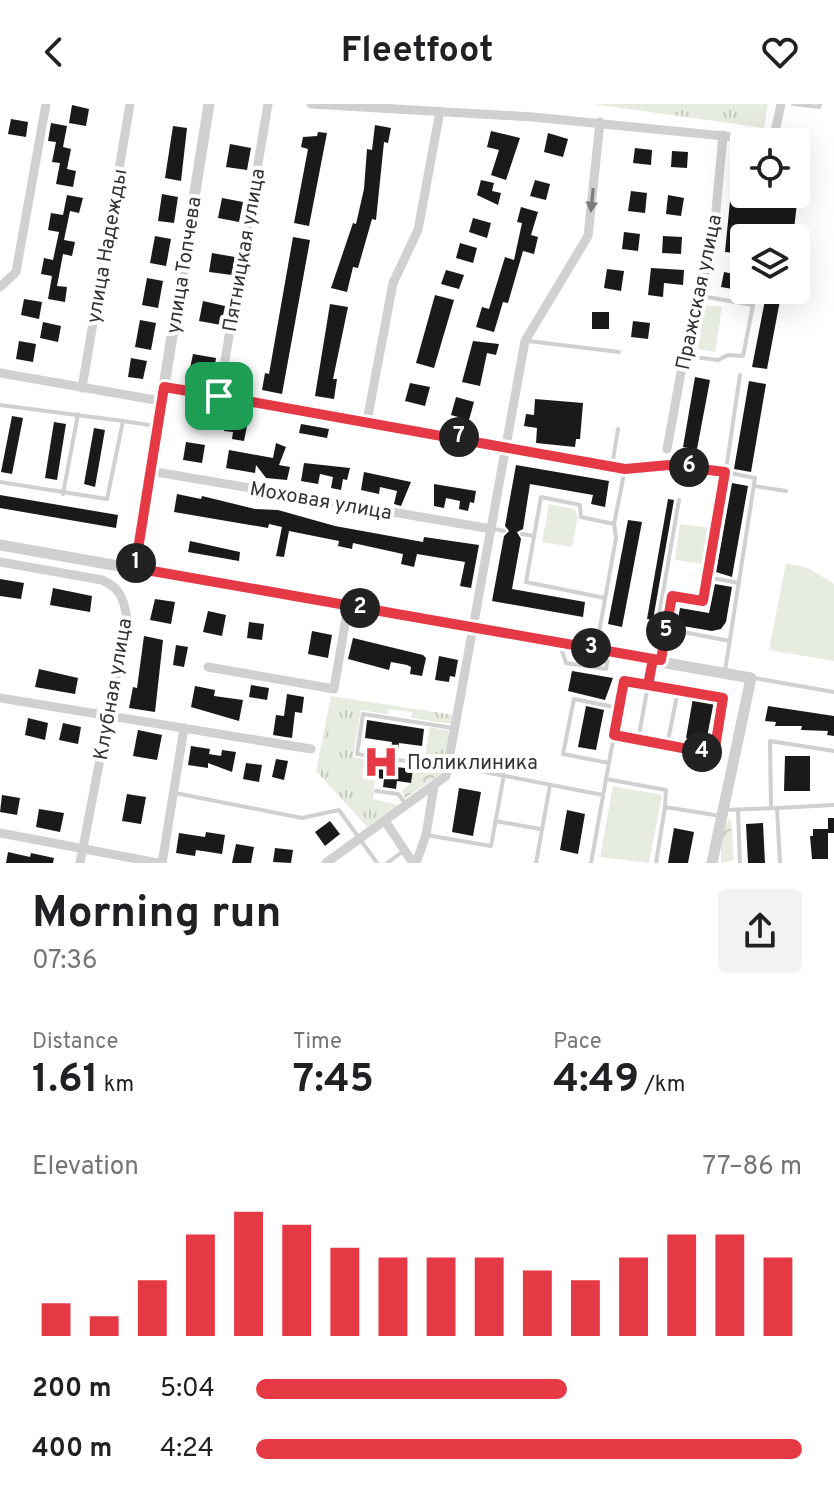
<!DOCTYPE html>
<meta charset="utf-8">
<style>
:root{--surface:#fff;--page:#f2f2f2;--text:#202124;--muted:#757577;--accent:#e63946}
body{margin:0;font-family:Overpass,sans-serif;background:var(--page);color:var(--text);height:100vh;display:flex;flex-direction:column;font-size:30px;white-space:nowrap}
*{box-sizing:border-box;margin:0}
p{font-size:26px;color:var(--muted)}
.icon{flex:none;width:44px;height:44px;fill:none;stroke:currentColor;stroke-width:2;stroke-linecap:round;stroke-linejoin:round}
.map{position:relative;height:759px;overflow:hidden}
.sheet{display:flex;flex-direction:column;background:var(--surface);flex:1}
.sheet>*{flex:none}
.buttons{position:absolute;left:730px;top:24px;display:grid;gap:16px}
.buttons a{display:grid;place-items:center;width:80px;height:80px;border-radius:8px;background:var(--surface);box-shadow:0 8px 32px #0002;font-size:40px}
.pin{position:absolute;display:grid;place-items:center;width:68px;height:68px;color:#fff;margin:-34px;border-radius:16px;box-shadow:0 4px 12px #0006}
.km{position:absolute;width:40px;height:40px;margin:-20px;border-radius:50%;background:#222;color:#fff;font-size:22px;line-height:40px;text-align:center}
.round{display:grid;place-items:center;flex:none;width:84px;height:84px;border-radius:8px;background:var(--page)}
.headline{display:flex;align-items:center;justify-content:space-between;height:136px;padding:0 32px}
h1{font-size:44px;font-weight:700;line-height:60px}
.metrics{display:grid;grid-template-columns:repeat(3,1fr);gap:12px;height:136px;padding:8px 32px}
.metrics div{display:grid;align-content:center}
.metrics b{font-size:40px;font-weight:700}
.metrics small{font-size:22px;font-weight:400}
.metrics p{font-size:22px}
.chart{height:224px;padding:16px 32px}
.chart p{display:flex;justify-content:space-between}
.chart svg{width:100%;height:144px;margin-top:8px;stroke:var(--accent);stroke-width:6}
ul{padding:0 32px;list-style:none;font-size:26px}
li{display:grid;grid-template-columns:128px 96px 1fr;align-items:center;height:60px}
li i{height:20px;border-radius:10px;background:var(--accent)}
header{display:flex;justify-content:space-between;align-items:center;height:104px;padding:0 32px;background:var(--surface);font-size:36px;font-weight:700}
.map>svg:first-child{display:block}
</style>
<header><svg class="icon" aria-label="back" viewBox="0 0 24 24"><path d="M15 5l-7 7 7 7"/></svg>Fleetfoot<svg class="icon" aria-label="heart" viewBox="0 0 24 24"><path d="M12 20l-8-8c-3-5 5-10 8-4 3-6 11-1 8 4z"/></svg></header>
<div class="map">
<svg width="834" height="759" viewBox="0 0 834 759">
<defs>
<pattern id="grass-tufts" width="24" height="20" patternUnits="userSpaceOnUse" patternTransform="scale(2)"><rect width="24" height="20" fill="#e6ecdf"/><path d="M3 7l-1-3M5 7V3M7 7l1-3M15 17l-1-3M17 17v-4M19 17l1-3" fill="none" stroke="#c6cbc0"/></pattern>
<pattern id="forest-crowns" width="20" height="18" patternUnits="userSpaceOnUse" patternTransform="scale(2)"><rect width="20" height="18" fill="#e6ecdf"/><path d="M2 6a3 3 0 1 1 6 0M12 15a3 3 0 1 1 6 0" fill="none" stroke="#c6cbc0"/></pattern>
</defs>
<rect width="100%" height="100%" fill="#fff"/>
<g fill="url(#grass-tufts)">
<polygon points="593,0 768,0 764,24"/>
<polygon points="331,592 454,611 452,620 411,614 412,608 388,605 387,610 361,606 353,653 365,655 362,674 375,677 373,695 398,701 367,723 316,667"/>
<polygon points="430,623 451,627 446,656 425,652"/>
</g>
<g fill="url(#forest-crowns)">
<polygon points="414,659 443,663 442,669 405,694 402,687 411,679"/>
<polygon points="731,715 734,756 721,759 721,736 727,717"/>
</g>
<g fill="#e6ecdf">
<polygon points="705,201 722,203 715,248 698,245"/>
<polygon points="549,400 574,405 578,412 572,443 542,438"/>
<polygon points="680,420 710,424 704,460 675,456"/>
<polygon points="786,459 808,464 834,480 834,557 769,546"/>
<polygon points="613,682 662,691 649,759 600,753"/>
</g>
<g fill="#1a1a1a">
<polygon points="72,1 89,5 86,22 69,19"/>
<polygon points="11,15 28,18 26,33 8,30"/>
<polygon points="51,19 67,22 63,43 71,45 67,65 76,67 73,83 56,80 60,59 52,58 56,38 48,37"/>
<polygon points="375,21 391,24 388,39 384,38 376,116 372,115 358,164 353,163 347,188 331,184 353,119 356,120 364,85 367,45 372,46"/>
<polygon points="173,22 187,24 181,77 165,74"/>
<polygon points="491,27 520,34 506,76 491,71 499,46 487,43"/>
<polygon points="318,28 327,29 309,122 294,119 308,45 301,43 303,33 317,32"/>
<polygon points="548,29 568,35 563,53 544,48"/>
<polygon points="230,40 251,44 247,66 226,63"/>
<polygon points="635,44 652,46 651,61 633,59"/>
<polygon points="672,47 688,48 687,64 671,63"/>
<polygon points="481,76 494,79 492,87 501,89 498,101 477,91"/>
<polygon points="535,76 550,80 546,96 530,92"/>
<polygon points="732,77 739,78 738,90 798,90 793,134 744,134 744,150 725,148"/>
<polygon points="631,87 647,89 645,109 628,107"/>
<polygon points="162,90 178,93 174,119 158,117"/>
<polygon points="67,91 83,94 79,109 70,107 64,136 75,138 72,152 63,150 57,182 67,183 65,198 48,195 52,172 41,170 44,154 53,156 59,128 48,126 51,109 63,111"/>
<polygon points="668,91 684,94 681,112 666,110"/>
<polygon points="222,94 243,98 239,118 218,114"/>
<polygon points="521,103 538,108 531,131 538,133 534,150 523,147 508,199 503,198 494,228 476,223 482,203 489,205 505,153 514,156 522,119 517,118"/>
<polygon points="473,114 491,119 487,134 469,128"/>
<polygon points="624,128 640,130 638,147 622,145"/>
<polygon points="155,132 171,135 166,162 150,159"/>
<polygon points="663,132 682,133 681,150 662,149"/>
<polygon points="293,133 310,136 282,290 262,286 265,269 269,270"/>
<polygon points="460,139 477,144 473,159 456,154"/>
<polygon points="212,149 235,153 232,171 209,168"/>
<polygon points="651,164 684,166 683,181 664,179 663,193 648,191"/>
<polygon points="607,165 624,167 621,187 604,184"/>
<polygon points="446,166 464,171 459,185 441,180"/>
<polygon points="724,168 744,172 744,187 721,183"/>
<polygon points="147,174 163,177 158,204 142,201"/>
<polygon points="755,186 782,186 767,265 752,263 766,191 754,189"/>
<polygon points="435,191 454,196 434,264 416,259"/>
<polygon points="24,195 42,198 39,215 21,211"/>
<polygon points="203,197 225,202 221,221 199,217"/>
<polygon points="330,200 348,203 333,275 337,275 334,295 315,292"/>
<rect x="592" y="208" width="17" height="17"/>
<polygon points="140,216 156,219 151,246 135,243"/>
<polygon points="633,217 650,219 648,235 631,233"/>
<polygon points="43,218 61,222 58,238 40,234"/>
<polygon points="19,237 36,240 33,258 16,255"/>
<polygon points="473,237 499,240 496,251 487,249 480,282 462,278"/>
<polygon points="193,250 216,254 213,273 189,269"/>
<polygon points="131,254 147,257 143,275 128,273"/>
<polygon points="695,273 710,276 697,345 683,343"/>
<polygon points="749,277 766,280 751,368 734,365"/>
<polygon points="410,279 430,283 425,302 405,297"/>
<polygon points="456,293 474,298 469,316 451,311"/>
<polygon points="535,295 583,299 580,335 576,335 575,343 536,339 537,324 524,322 526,310 534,311"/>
<polygon points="12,312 23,314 12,370 1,368"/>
<polygon points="227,312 248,317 244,337 232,335 233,328 224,327"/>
<polygon points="54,318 66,320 57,376 45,374"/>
<polygon points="301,320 329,325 327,334 299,329"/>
<polygon points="94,324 105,326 95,383 84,380"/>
<polygon points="186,338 205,341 202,359 183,356"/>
<polygon points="276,339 286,343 279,361 290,363 287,376 266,374 256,361 255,369 226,364 229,346 273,354"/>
<polygon points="304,359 350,364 347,376 343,375 341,386 331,384 333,373 320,370 318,380 301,377"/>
<polygon points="516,361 609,377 605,403 591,400 593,391 530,380 523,425 517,428 521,435 512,485 585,498 583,513 492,497 504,432 509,427 505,422"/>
<polygon points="364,368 411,378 401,402 394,400 397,387 380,383 379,390 361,386"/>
<polygon points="732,379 748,382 732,473 716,468"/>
<polygon points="434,380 476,387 474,399 470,398 468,407 459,405 460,397 446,394 444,404 434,402"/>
<polygon points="177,390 201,395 202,392 255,405 278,406 335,422 423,438 424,433 479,441 471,484 460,482 465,458 417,450 414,463 401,460 403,450 353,439 352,445 338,442 339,437 289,427 284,453 276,452 282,423 269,420 268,424 174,408"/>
<polygon points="0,391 118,411 116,424 0,404"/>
<polygon points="668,395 674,396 653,516 647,515"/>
<polygon points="628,416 642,418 622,523 608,520"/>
<polygon points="190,437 240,448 239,457 188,448"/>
<polygon points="0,475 24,479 21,495 0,492"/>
<polygon points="715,480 732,483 726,518 721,525 712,527 677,521 680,504 709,509"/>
<polygon points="53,484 92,492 90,508 50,501"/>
<polygon points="155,495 175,498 171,520 150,516"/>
<polygon points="208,507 226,511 222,532 203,528"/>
<polygon points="249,518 264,520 262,536 247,534"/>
<polygon points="312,527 332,531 328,554 308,550"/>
<polygon points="144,532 163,536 155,608 129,604 133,583 137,584"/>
<polygon points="353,534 423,551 426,554 422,572 410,570 411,563 407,561 391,558 389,566 348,555"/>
<polygon points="176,541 188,543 184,563 173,561"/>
<polygon points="439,552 458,556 455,573 450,572 449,578 435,576"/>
<polygon points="39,565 78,574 75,590 35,583"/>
<polygon points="572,567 613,574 605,596 568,587"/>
<polygon points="251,581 269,584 267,596 249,593"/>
<polygon points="195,582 215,586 214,592 243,596 239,617 191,603"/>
<polygon points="287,590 304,593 302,609 295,608 292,634 273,631 276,611 284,612"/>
<polygon points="693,594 714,597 706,638 686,634"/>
<polygon points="586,602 604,606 596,646 578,643"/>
<polygon points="768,602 834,612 834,632 827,631 828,627 801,626 802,622 775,622 776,618 765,617"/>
<polygon points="28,614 48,619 45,636 25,631"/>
<polygon points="367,616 424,625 422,642 399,639 397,651 393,653 390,650 392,638 365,634"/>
<polygon points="63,619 81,623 78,640 59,636"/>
<polygon points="138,626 162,631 157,656 133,652"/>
<polygon points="191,642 210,645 209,650 221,652 222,646 236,648 232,668 208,659 208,664 188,661"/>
<polygon points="785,652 810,652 810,687 784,687"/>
<polygon points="276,655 288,657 284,676 272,673"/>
<polygon points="393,658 396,663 413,665 411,679 397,677 396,685 383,683 384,675 370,673 372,660 389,662"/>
<polygon points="246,659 262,661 259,678 243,675"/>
<polygon points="459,684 481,688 473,732 452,728"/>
<polygon points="127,690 146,693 141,720 122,717"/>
<polygon points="2,691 20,694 17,711 0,708"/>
<polygon points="39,705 64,709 60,728 36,723"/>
<polygon points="567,706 585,710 578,750 560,746"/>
<polygon points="828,714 834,714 834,729 828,729 828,755 812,755 810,732 813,732 813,725 828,725"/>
<polygon points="330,717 340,730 325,742 315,728"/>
<polygon points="763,719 765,759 748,759 746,720"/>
<polygon points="674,724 694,728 688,759 668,759"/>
<polygon points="206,728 225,731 222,750 196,746 195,752 176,749 179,729 205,733"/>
<polygon points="236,740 254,743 251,759 232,759"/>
<polygon points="275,744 293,746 291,759 273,758"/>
<polygon points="8,748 30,753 31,749 54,754 53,759 6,759"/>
</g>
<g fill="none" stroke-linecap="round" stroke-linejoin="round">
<g stroke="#d0d0d0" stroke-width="4">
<polyline points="793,0 819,3 820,0"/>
<polyline points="528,237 619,248"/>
<polyline points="686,252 718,256 728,251 743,252 753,201 701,192"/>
<polyline points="0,301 123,317 107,395 0,378"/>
<polyline points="123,317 156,322"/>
<polyline points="612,362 618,325"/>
<polyline points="726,366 740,271"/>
<polyline points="754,382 786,387"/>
<polyline points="63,390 78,310"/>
<polyline points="679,396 657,523 730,537"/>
<polyline points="495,425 504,427"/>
<polyline points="522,430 534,432"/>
<polyline points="707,473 739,479"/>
<polyline points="605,494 526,478 541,393 580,401 581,413 614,420 625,365"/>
<polyline points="561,544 566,559 606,565 609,550"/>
<polyline points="596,545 616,434 614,420"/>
<polyline points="661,556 672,492 703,497 725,368 755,374 725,567"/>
<polyline points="754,574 834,588"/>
<polyline points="615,631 667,642"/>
<polyline points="638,636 652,560"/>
<polyline points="389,655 357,650 363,610 453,624"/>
<polyline points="397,656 449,661 603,691"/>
<polyline points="609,659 563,650 574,595 619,604"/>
<polyline points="606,675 624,577 723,594 714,650 667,642 678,586"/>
<polyline points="376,687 398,690 405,699"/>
<polyline points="175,689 302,714 339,706 377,759"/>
<polyline points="771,704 770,637 834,647"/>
<polyline points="777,704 834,701"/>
<polyline points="725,706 777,704 780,759"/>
<polyline points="738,707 740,759"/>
<polyline points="495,717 540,725"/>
<polyline points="426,731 491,742 504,671"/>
<polyline points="387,759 402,748"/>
<polyline points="536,759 550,681"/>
<polyline points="591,759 606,675 666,686 665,703"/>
<polyline points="656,759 665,703 721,712"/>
</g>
<g stroke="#d0d0d0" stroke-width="9">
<polyline points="311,0 533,13 773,37 781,0"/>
<polyline points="0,183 16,168 46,0"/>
<polyline points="0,269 161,297"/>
<polyline points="164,283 431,328 625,365 669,361 725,368"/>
<polyline points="82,284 130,0"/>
<polyline points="219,292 268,0"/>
<polyline points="367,317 393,179 418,126 440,7"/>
<polyline points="667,345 684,252 713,138 723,31"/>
<polyline points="150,367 492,425"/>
<path d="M0,458L102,476C121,484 124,496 127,515L80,759"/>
<polyline points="208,563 334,585 348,502"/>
<polyline points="0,594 311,645"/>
<polyline points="385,717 413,759"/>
<polyline points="0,729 158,759"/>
<polyline points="162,759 184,624"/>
<polyline points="326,759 446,672 525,237 588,132 600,18"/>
<polyline points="416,759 426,731 434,682"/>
</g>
<g stroke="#d0d0d0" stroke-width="11">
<polyline points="0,441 751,574 712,759"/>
<polyline points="135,464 209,0"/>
</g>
</g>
<defs><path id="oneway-solid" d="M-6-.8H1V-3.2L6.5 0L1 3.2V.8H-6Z" transform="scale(2)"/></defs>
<use fill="#7a7a7a" href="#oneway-solid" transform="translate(592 96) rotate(96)"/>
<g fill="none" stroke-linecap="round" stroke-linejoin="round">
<g stroke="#fff" stroke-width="16">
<polyline id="route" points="219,292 164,283 135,464 653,555 648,581 723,594 714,650 614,631 624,577 648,581 653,555 661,556 672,492 703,497 725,368 669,361 625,365 219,292"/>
</g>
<use href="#route" stroke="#e63946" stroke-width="10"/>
</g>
<defs>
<g id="hospital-bare" transform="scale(2.76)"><path d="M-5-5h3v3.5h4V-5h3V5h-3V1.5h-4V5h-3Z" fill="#e63946" stroke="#fff" stroke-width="2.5" paint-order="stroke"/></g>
</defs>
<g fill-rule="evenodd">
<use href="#hospital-bare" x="381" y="658"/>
</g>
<g text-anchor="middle" stroke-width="8" stroke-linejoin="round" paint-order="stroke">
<g font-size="20" fill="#333" stroke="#fff">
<text transform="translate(106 142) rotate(-80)" y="7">улица Надежды</text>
<text transform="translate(243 146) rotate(-80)" y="7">Пятницкая улица</text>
<text transform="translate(183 161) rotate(-81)" y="7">улица Топчева</text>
<text transform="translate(698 188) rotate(-78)" y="7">Пражская улица</text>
<text transform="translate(321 396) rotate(10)" y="7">Моховая улица</text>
<text transform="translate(112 585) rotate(-80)" y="7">Клубная улица</text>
</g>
<g font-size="20" fill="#333" stroke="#fff" text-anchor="start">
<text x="407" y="665">Поликлиника</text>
</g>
</g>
</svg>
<div class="buttons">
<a><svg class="icon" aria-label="locate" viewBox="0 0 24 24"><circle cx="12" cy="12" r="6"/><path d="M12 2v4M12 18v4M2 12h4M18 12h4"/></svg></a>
<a><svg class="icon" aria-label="layers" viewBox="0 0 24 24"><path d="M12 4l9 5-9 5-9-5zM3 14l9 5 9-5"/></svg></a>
</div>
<div class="pin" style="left:219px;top:292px;background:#1e9e55"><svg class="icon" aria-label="arrive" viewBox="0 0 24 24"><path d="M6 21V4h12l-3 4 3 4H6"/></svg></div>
<b class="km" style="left:136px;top:459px">1</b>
<b class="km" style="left:360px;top:504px">2</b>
<b class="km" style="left:591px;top:544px">3</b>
<b class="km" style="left:702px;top:648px">4</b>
<b class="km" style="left:666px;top:527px">5</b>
<b class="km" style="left:689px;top:363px">6</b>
<b class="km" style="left:459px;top:333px">7</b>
</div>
<section class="sheet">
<div class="headline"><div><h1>Morning run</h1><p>07:36</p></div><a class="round"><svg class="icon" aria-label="share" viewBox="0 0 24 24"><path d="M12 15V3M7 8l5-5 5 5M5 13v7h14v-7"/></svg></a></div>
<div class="metrics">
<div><p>Distance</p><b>1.61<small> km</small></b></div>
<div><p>Time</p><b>7:45</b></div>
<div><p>Pace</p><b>4:49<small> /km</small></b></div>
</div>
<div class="chart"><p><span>Elevation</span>77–86 m</p>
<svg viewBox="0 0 160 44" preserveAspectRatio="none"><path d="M5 44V34M15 44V38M25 44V27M35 44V13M45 44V6M55 44V10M65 44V17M75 44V20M85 44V20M95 44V20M105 44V24M115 44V27M125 44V20M135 44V13M145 44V13M155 44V20"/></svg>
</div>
<ul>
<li><b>200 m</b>5:04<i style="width:57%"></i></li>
<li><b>400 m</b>4:24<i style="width:100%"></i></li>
</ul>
</section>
